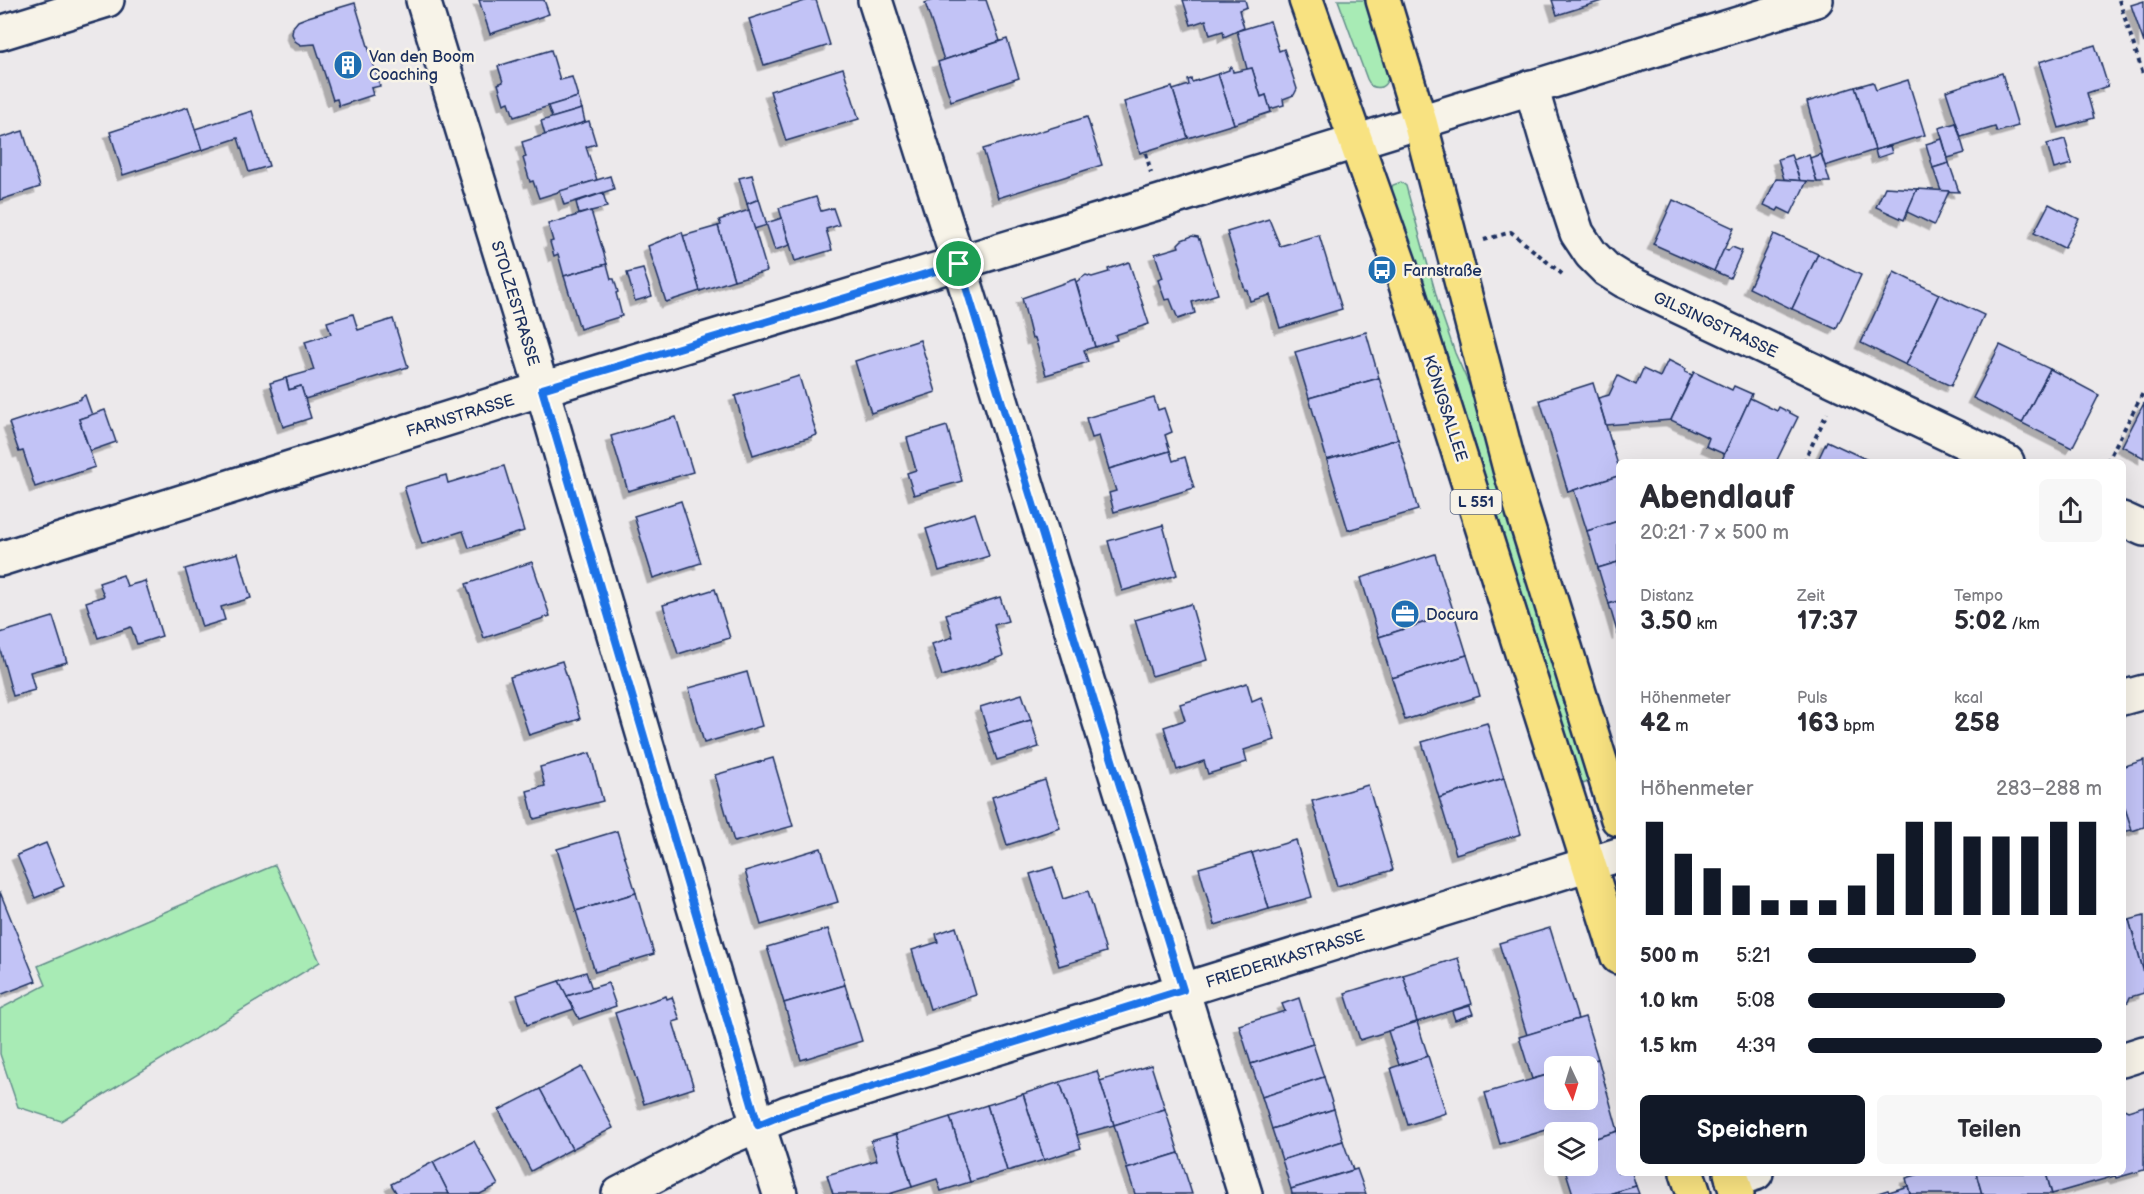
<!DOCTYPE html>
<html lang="de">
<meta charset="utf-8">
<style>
:root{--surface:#fff;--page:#f7f7f7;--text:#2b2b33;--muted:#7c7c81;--accent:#111827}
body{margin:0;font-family:"Balsamiq Sans",sans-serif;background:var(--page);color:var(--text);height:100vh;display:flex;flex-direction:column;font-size:22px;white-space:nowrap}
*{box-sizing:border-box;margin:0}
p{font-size:20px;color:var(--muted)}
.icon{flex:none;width:33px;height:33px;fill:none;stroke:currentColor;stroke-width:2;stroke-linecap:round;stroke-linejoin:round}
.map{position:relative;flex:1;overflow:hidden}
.details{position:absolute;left:1616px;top:459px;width:510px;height:717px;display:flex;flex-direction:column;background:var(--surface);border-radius:9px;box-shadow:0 6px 24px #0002}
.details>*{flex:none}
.needle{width:39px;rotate:176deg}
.buttons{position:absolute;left:1544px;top:1056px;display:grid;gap:12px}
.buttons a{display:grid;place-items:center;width:54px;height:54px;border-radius:9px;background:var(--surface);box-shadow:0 6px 24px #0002;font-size:30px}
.pin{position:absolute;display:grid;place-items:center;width:51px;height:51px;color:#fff;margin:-26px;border:3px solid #fff;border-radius:50%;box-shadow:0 2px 6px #0007}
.round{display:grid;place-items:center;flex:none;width:63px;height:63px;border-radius:9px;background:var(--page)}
.overview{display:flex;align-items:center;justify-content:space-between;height:102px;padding:0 24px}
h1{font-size:33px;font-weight:600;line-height:45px}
.metrics{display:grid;grid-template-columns:repeat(3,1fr);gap:9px;height:102px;padding:6px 24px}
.metrics div{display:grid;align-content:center}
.metrics b{font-size:26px;font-weight:600}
.metrics small{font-size:16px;font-weight:400}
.metrics p{font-size:16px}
.chart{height:168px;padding:12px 24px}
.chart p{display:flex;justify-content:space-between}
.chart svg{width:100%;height:108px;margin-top:6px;stroke:var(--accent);stroke-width:6}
.primary-button{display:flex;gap:12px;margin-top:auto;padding:12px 24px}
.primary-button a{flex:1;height:69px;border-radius:9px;background:var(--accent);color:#fff;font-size:24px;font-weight:600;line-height:69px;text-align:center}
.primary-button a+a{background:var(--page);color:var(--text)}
ul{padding:0 24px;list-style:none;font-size:20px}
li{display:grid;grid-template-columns:96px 72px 1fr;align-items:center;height:45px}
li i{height:15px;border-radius:8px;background:var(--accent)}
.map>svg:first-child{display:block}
</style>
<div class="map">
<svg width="2144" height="1194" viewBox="0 0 2144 1194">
<defs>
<filter id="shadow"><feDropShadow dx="-5.5" dy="5.5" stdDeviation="0" flood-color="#0004"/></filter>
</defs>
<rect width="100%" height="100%" fill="#ece9eb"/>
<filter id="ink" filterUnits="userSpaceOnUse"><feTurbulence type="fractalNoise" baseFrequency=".0167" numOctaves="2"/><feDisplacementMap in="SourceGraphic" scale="12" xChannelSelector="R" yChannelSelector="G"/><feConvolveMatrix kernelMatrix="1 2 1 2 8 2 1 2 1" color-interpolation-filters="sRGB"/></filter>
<g filter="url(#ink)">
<g fill="#a8ebb5" stroke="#628d8a" stroke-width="1.5">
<path d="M1338,0H1365L1387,73L1388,79C1384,88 1379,89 1371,86L1367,79Z"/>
<polygon points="1401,182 1406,186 1440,309 1455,353 1471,389 1497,484 1589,782 1582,784 1429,298 1390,191 1393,185"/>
<polygon points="275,865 320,962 61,1121 18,1107 0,1054 0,1009 46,985 38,966"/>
</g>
<g fill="#c2c3f6" stroke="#1b2f5e" stroke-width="1.5" filter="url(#shadow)">
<polygon points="479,0 544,0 549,14 490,34"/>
<polygon points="808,0 816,0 830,45 764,65 749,19"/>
<polygon points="933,0 986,0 1000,41 944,60 925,3"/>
<polygon points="1183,0 1245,0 1247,7 1239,10 1244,28 1224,37 1223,31 1210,35 1206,20 1191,25"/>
<polygon points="1552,0 1605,0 1557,15"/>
<polygon points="2144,1 2144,43 2131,5"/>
<polygon points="355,3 380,86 371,88 373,95 339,106 337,99 333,100 315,44 301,45 295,41 292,34 293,27 298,21 308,17"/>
<polygon points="1270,21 1279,51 1284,49 1297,89 1294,95 1283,99 1284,105 1270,109 1266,95 1261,97 1252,68 1247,69 1237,31"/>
<polygon points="1007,39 1019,78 951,101 938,62"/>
<polygon points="2095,45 2108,86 2087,93 2094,118 2059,128 2039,62"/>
<polygon points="551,50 560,80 572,77 578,97 514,117 509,102 504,104 498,84 503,82 498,66"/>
<polygon points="1232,67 1233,72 1252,68 1261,97 1266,95 1271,112 1234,124 1218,74 1229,70 1229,68"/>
<polygon points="843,68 859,119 786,141 770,91"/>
<polygon points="2002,73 2018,126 1997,132 1995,127 1961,137 1946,91"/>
<polygon points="1218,74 1234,124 1188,138 1173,90 1189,85 1188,80 1191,79 1192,82"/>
<polygon points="1908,80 1925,135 1875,150 1855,87 1873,82 1876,90"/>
<polygon points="1172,87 1188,138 1140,153 1124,102"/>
<polygon points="1855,87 1875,150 1825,166 1807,102"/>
<polygon points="578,97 582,109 552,118 548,106"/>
<polygon points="188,107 202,150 123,175 110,132"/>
<polygon points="582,109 585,122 545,135 541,121"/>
<polygon points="252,111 269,166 249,172 238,138 202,150 195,129"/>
<polygon points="1087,117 1102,165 998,198 983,149"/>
<polygon points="589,121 596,144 586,147 597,180 539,198 533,181 530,182 523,158 526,157 522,142"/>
<polygon points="1956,123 1965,153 1948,158 1939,128"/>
<polygon points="23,131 40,187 0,200 0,138"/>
<polygon points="1942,139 1949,163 1933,168 1926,144"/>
<polygon points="2065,139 2072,164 2054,169 2047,144"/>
<polygon points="1890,146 1892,153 1877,158 1875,150"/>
<polygon points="1809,154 1810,158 1817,182 1800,181 1793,160"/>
<polygon points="1821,154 1825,166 1830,182 1817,182 1810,158"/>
<polygon points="1791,155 1793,160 1800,181 1784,179 1778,159"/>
<polygon points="1949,163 1959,192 1941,191 1933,168"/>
<polygon points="752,175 759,199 747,204 739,178"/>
<polygon points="610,176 614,189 564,205 560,191"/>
<polygon points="1776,179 1807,181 1791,214 1779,208 1777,211 1764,205"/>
<polygon points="1885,187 1917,189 1904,220 1876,207"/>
<polygon points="1917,189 1949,191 1934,225 1907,212"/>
<polygon points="603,193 607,207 579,214 576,202"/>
<polygon points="816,197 821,211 833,208 839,225 826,229 832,250 795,261 779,208"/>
<polygon points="759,199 767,225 754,229 747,204"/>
<polygon points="1673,200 1734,228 1714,271 1653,244"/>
<polygon points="2049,204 2079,219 2064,248 2034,233"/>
<polygon points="749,210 767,271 734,280 718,226 721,225 719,220"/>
<polygon points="591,211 607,264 564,276 558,254 554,256 550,242 553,241 548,224"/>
<polygon points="782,218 790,245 775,250 766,223"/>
<polygon points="1269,219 1280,246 1319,235 1342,309 1280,328 1270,295 1250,301 1247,290 1245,290 1227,232"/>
<polygon points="718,226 734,280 700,291 683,236"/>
<polygon points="682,232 700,291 666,302 648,246"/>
<polygon points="1774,234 1818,254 1792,309 1749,288"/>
<polygon points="1192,236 1198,237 1199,240 1200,239 1218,294 1192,302 1195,313 1178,319 1170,299 1165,300 1158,280 1163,278 1155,254 1179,247 1178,244 1182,240"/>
<polygon points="1732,247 1742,251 1730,278 1714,271 1724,249 1728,251"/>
<polygon points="1818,254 1861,275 1836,329 1792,309"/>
<polygon points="1129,262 1149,324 1115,335 1117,340 1095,347 1076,282 1086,275 1092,277 1109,272 1108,269"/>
<polygon points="607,264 611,279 614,279 618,292 616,293 622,316 580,329 564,276"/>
<polygon points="643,269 652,296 635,301 627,273"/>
<polygon points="1894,272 1939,294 1906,365 1861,343"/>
<polygon points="1075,279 1095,347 1084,350 1088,362 1046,375 1035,338 1032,339 1022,298"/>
<polygon points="1939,294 1984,315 1951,386 1906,365"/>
<polygon points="353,314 358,330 393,319 408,367 305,399 301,386 289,390 286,378 314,370 305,342 331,334 327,322"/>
<polygon points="1366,332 1379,378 1309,398 1295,352"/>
<polygon points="920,340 936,392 871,413 855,361"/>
<polygon points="2000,345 2050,369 2022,423 1973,398"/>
<polygon points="1668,360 1686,369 1685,372 1692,375 1671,420 1606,425 1598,398 1609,395 1618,376 1636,385 1643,369 1660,377"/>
<polygon points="2050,369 2099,395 2072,448 2022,423"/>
<polygon points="1694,372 1732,390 1734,386 1752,394 1724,454 1706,446 1709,438 1671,420"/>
<polygon points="799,376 817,435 753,455 735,396"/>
<polygon points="286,378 289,390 301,386 311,418 283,427 270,383"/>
<polygon points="1379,378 1398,439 1327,460 1309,398"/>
<polygon points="1593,383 1618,465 1618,476 1568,492 1540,400"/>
<polygon points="85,395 92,415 79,419 95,467 35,487 23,451 19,452 9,423 81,399 81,397"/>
<polygon points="1154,398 1158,410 1164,408 1172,432 1165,435 1170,451 1109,469 1099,436 1092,438 1086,418"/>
<polygon points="1750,398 1777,411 1779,407 1798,417 1776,462 1721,462"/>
<polygon points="2144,403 2144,458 2122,446"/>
<polygon points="105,410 116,442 90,451 79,419"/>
<polygon points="676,417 693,472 628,491 611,436"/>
<polygon points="947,426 962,481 914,495 907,473 916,470 907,438"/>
<polygon points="1398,439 1418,510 1348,530 1327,460"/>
<polygon points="1827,441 1872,462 1817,462"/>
<polygon points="1170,451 1173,461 1185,457 1194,488 1114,512 1109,493 1116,491 1109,469"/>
<polygon points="504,466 524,531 469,548 463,531 422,544 404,487 446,475 448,483"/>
<polygon points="1618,476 1618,521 1587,531 1574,490"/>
<polygon points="681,501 701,563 653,578 634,516"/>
<polygon points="975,513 989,556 939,571 926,529"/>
<polygon points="1618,521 1618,562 1598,568 1587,531"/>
<polygon points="1163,525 1177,575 1122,591 1108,541"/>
<polygon points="238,553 251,598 221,607 225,620 202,627 185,569"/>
<polygon points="1435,554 1454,613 1379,637 1361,578"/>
<polygon points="532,562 550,616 484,638 466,584"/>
<polygon points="1618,562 1618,601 1609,604 1598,568"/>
<polygon points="123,575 127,586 145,581 162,636 137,644 131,627 98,638 86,602 104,596 99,583"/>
<polygon points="715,589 730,638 678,654 663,605"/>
<polygon points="1000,597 1008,621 994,625 1003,656 942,676 932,644 953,637 946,614"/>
<polygon points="1618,601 1618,635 1609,604"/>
<polygon points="1191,604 1207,660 1152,676 1135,620"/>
<polygon points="1454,613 1467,655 1392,678 1379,637"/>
<polygon points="53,617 67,662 30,672 35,690 13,696 0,649 0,633"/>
<polygon points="1467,655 1480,696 1405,720 1392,678"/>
<polygon points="562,661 580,719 529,735 510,677"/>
<polygon points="747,672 762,726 704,743 689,688"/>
<polygon points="1247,683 1252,701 1261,697 1275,740 1244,750 1247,762 1208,774 1204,761 1177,770 1164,727 1185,720 1180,704"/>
<polygon points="1022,694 1031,720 988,733 980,707"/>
<polygon points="1031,720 1039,747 997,760 988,733"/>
<polygon points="1487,723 1504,778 1439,798 1422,742"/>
<polygon points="590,753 603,801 534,819 527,791 545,786 540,767"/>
<polygon points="773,758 793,826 734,842 715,775"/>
<polygon points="2144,760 2144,827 2132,831 2122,800 2122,767"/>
<polygon points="1504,778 1521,834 1456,854 1439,798"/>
<polygon points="1045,780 1060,828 1007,845 992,797"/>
<polygon points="1368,785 1393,870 1337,886 1312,801"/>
<polygon points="2123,802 2132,830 2122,832 2122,803"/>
<polygon points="617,831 636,893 576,911 557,849"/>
<polygon points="1296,840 1312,897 1269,909 1252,853"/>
<polygon points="46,843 64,886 35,898 17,855"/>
<polygon points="821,848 838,902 761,925 745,871"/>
<polygon points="1252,853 1269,909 1215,925 1199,868"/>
<polygon points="1053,867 1063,899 1088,891 1106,952 1059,966 1030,874"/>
<polygon points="0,892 36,981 0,995"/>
<polygon points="636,893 654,954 595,972 576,911"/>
<polygon points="2144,916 2144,973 2129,920"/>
<polygon points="2129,920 2144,973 2144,993 2130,997 2128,1002 2122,1004 2122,922"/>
<polygon points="956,927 976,995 930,1009 912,950 938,942 936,934"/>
<polygon points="1550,928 1578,1019 1527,1035 1499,943"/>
<polygon points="828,929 845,985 784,1003 767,947"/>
<polygon points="1458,958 1472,1004 1417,1022 1403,975"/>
<polygon points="586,972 592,989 567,996 559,981"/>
<polygon points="1403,975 1417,1022 1360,1040 1345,993"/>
<polygon points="559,981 574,1009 527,1025 517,995"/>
<polygon points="608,983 616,1006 579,1019 567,996"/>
<polygon points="845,985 862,1041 801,1060 784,1003"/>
<polygon points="666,996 667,999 672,997 680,1020 673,1022 694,1088 644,1104 615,1013"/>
<polygon points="1299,998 1313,1044 1251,1064 1239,1025 1285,1011 1282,1004"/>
<polygon points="1470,1006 1473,1014 1455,1020 1452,1011"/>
<polygon points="1585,1017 1598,1059 1575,1066 1554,1066 1554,1073 1532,1079 1519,1037"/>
<polygon points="1417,1022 1428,1056 1399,1065 1388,1031"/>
<polygon points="1313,1044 1324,1077 1262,1097 1251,1064"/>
<polygon points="1428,1056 1446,1113 1408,1125 1391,1068"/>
<polygon points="1598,1059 1618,1131 1587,1141 1587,1132 1554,1132 1553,1128 1500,1144 1485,1093 1554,1073 1554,1100 1587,1100 1587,1066 1575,1066"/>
<polygon points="1151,1065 1165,1109 1114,1125 1100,1081"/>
<polygon points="582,1067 613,1128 572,1149 540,1089"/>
<polygon points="1097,1071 1114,1125 1077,1135 1060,1082"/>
<polygon points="1324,1077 1334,1109 1272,1129 1262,1097"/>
<polygon points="1060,1082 1081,1148 1044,1160 1023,1094"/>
<polygon points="540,1089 572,1149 531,1171 499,1110"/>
<polygon points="1023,1094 1044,1160 1007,1171 987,1105"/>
<polygon points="987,1105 1007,1171 970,1182 950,1117"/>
<polygon points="2144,1106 2144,1170 2116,1178 2114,1173 2122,1173 2122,1108 2128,1111"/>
<polygon points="1165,1109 1179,1153 1127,1169 1114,1125"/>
<polygon points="1334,1109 1343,1141 1282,1160 1272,1129"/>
<polygon points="950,1117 970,1182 941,1191 937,1179 912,1187 896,1134"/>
<polygon points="1618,1131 1618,1173 1632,1173 1636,1186 1609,1194 1573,1194 1564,1166 1587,1166 1587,1141"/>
<polygon points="896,1134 912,1187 889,1194 833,1194 827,1175 877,1160 871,1141"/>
<polygon points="474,1141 498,1185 480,1194 449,1194 433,1162"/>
<polygon points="1343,1141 1353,1170 1291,1189 1282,1160"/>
<polygon points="1179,1153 1192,1194 1135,1194 1127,1169"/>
<polygon points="433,1162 449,1194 397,1194 391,1184"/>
<polygon points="1357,1169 1366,1194 1292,1194 1291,1189"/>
<polygon points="1923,1173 1976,1173 1982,1194 1910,1194 1906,1178"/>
<polygon points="1976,1173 2046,1173 2052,1194 1982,1194"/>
<polygon points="2046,1173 2114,1173 2115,1176 2052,1194"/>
<polygon points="1636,1186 1639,1194 1609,1194"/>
<polygon points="1908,1186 1910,1194 1875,1194 1888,1190 1889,1192"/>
</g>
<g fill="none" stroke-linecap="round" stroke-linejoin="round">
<g stroke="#1b2f5e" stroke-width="38">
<g id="minor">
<polyline points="423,0 542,389 758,1125 780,1194"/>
<polyline points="875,0 959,264 1245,1194"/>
<polyline points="0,33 107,0"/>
<polyline points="1531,87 1548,145 1577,233 1591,254 1607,270 1623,280 2007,462"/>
<polyline points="2122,519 2144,529"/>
<polyline points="0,559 542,389 1160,202 1816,0"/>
<polyline points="2122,698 2144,692"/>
<polyline points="2122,1060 2144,1053"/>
<polyline points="1733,1180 1756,1173"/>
<polyline points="619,1194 723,1140 787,1113 1618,855"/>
</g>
</g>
<g stroke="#1b2f5e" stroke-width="38">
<g id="major">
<polyline points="1306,0 1400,266 1618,957"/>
<polyline points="1383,0 1420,122 1510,469 1618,819"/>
<polyline points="1687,1173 1694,1194"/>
<polyline points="1731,1173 1737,1194"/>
</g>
</g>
<g stroke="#1b2f5e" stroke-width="4" stroke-dasharray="4.5 4.5" stroke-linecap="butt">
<polyline points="2119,0 2144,77"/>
<polyline points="1146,153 1151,173"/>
<polyline points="1484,240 1511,232 1562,274"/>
<polyline points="1804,462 1827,413"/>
<polyline points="2107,462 2144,391"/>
</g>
<use href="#minor" stroke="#f7f3e8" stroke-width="33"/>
<use href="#major" stroke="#f8e281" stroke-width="33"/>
</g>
</g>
<g fill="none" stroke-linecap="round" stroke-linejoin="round" filter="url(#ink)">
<g stroke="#fff" stroke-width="12">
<polygon id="route" points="959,264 1183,990 787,1113 758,1125 542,389"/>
</g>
<use href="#route" stroke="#1a73e8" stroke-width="8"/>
</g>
<defs>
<g id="building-disc" transform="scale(1.5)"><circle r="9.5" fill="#1f6fb2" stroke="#f7f3e8"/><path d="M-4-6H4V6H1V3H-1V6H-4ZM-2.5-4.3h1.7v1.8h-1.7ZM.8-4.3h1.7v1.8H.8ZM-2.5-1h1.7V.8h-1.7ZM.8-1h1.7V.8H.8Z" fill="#fff"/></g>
<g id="bus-disc" transform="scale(1.5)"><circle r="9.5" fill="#1f6fb2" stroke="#f7f3e8"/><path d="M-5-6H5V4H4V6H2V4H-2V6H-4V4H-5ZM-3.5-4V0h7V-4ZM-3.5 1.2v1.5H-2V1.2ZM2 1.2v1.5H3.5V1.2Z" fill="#fff"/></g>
<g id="office-disc" transform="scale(1.5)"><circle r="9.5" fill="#1f6fb2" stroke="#f7f3e8"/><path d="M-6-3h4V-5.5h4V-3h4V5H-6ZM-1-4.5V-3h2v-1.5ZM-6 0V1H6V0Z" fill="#fff"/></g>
</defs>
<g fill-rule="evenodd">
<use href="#building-disc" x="348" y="65"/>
<use href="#bus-disc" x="1382" y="270"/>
<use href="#office-disc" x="1405" y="614"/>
</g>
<g text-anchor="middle" stroke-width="5" stroke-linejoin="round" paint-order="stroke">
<rect fill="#f7f3e8" stroke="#5d6a87" stroke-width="1.5" x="1450.5" y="490" width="51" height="24" rx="4.5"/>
<g font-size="15" font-weight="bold" fill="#1b2f5e">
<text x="1476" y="507">L 551</text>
</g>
<g font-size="16" fill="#1b2f5e" stroke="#f7f3e8" text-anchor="start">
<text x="369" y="62">Van den Boom<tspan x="369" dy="18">Coaching</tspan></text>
<text x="1403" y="276">Farnstraße</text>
<text x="1426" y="620">Docura</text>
</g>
<g font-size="16" fill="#1b2f5e" stroke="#f7f3e8">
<text transform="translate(516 303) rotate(73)" y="6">STOLZESTRASSE</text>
<text transform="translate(1716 324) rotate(25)" y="6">GILSINGSTRASSE</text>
<text transform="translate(1446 408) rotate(72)" y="6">KÖNIGSALLEE</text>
<text transform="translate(460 415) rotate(-17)" y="6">FARNSTRASSE</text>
<text transform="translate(1285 958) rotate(-17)" y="6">FRIEDERIKASTRASSE</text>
</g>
</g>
</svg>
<div class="buttons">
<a><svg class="needle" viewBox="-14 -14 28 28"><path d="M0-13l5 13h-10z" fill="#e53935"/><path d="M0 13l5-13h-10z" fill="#7c7c81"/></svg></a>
<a><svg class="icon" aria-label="layers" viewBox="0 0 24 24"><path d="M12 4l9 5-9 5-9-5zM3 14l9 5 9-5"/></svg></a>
</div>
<div class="pin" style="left:959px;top:264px;background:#1e9e55"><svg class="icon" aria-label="arrive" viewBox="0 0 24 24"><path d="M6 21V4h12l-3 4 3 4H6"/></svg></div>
<section class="details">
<div class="overview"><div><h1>Abendlauf</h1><p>20:21 · 7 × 500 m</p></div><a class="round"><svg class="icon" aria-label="share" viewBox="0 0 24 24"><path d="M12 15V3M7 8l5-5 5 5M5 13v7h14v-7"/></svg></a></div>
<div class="metrics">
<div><p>Distanz</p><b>3.50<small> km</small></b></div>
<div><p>Zeit</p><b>17:37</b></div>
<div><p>Tempo</p><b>5:02<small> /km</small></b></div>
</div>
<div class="metrics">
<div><p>Höhenmeter</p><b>42<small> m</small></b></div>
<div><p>Puls</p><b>163<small> bpm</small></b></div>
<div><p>kcal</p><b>258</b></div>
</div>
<div class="chart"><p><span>Höhenmeter</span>283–288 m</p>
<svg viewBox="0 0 160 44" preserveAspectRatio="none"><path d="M5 44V6M15 44V19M25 44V25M35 44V32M45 44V38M55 44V38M65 44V38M75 44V32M85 44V19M95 44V6M105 44V6M115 44V12M125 44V12M135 44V12M145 44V6M155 44V6"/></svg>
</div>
<ul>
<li><b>500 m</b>5:21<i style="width:57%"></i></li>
<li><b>1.0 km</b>5:08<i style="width:67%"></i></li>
<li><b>1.5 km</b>4:39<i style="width:100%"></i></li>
</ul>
<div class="primary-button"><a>Speichern</a><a>Teilen</a></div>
</section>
</div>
